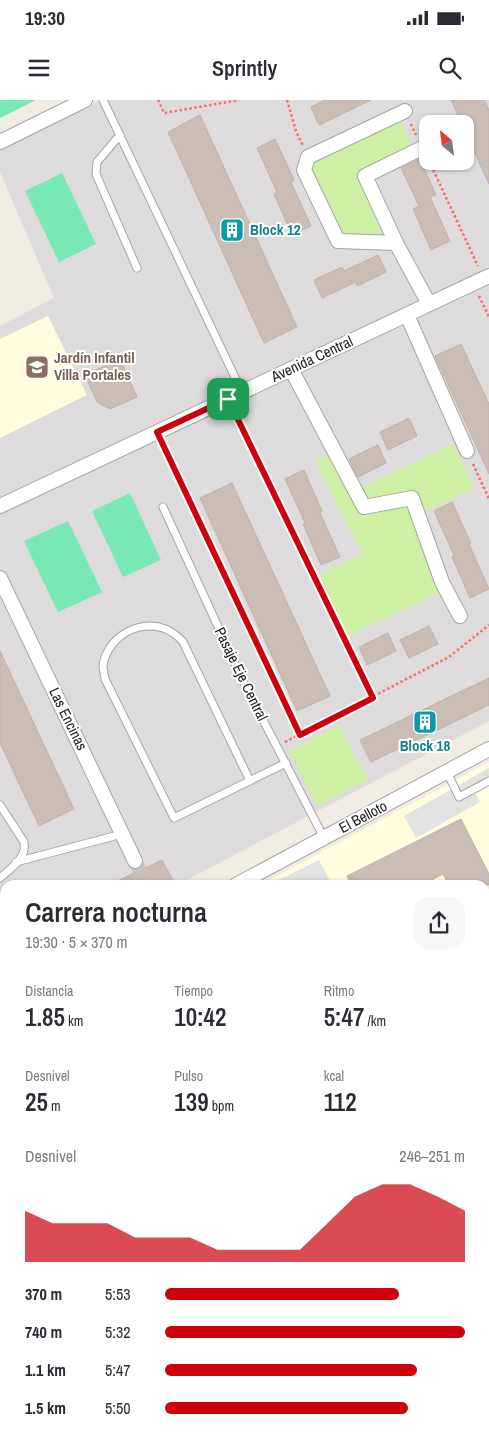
<!DOCTYPE html>
<html lang="es">
<meta charset="utf-8">
<style>
:root{--surface:#fff;--page:#f7f7f7;--text:#2b2b33;--muted:#7c7c81;--accent:#cd000b}
body{margin:0;font-family:"Archivo Narrow",sans-serif;background:var(--page);color:var(--text);height:100vh;display:flex;flex-direction:column;font-size:19px;white-space:nowrap}
*{box-sizing:border-box;margin:0}
p{font-size:16px;color:var(--muted)}
.icon{flex:none;width:28px;height:28px;fill:none;stroke:currentColor;stroke-width:2;stroke-linecap:round;stroke-linejoin:round}
.map{position:relative;flex:1;overflow:hidden}
.sheet{position:absolute;left:0px;top:780px;width:490px;height:555px;display:flex;flex-direction:column;background:var(--surface);border-radius:15px 15px 0 0;box-shadow:0 1px 4px #0004}
.sheet>*{flex:none}
.needle{width:32px;rotate:331deg}
.buttons{position:absolute;left:419px;top:15px;display:grid;gap:10px}
.buttons a{display:grid;place-items:center;width:55px;height:55px;border-radius:10px;background:var(--surface);box-shadow:0 1px 4px #0004;font-size:25px}
.pin{position:absolute;display:grid;place-items:center;width:42px;height:42px;color:#fff;margin:-21px;border-radius:10px;box-shadow:0 2px 8px #0006}
.round{display:grid;place-items:center;flex:none;width:52px;height:52px;border-radius:15px;background:var(--page)}
.head{display:flex;align-items:center;justify-content:space-between;height:85px;padding:0 25px}
h1{font-size:28px;font-weight:600;line-height:38px}
.stats{display:grid;grid-template-columns:repeat(3,1fr);gap:8px;height:85px;padding:5px 25px}
.stats div{display:grid;align-content:center}
.stats b{font-size:25px;font-weight:600}
.stats small{font-size:14px;font-weight:400}
.stats p{font-size:14px}
.chart{height:140px;padding:10px 25px}
.chart p{display:flex;justify-content:space-between}
.chart svg{width:100%;height:90px;margin-top:5px;fill:var(--accent);opacity:.7}
ul{padding:0 25px;list-style:none;font-size:16px}
li{display:grid;grid-template-columns:80px 60px 1fr;align-items:center;height:38px}
li i{height:12px;border-radius:6px;background:var(--accent)}
.status{display:flex;justify-content:space-between;align-items:center;height:35px;padding:0 25px;background:var(--surface);direction:ltr}
.status svg{height:14px;fill:currentColor}
header{display:flex;justify-content:space-between;align-items:center;height:65px;padding:0 25px;background:var(--surface);font-size:22px;font-weight:600}
.map>svg:first-child{display:block}
</style>
<div class="status"><b>19:30</b><svg viewBox="0 0 49 12"><path d="M0 12V9h3v3zM5 12V6h3v6zM10 12V3h3v9zM15 12V0h3v12zM26 1h20v11H26zM47 4h2v5h-2z"/></svg></div>
<header><svg class="icon" aria-label="menu" viewBox="0 0 24 24"><path d="M4 6h16M4 12h16M4 18h16"/></svg>Sprintly<svg class="icon" aria-label="search" viewBox="0 0 24 24"><circle cx="10" cy="10" r="6"/><path d="M15 15l6 6"/></svg></header>
<div class="map">
<svg width="489" height="1335" viewBox="0 0 489 1335">
<rect width="100%" height="100%" fill="#f0ebe3"/>
<g fill="#dddbdb" fill-rule="evenodd">
<path d="M100,0H489V621L177,785H5V874L0,877V226L54,198L0,72V50ZM428,24H465V61H428Z"/>
<polygon points="489,1065 489,1335 147,1335 152,1330 485,1330 485,1067"/>
</g>
<g fill="#fffdde">
<polygon points="48,216 87,295 0,338 0,239"/>
<polygon points="489,662 489,1025 485,1027 485,785 260,785"/>
<polygon points="5,922 5,1330 77,1330 71,1335 0,1335 0,925"/>
<polygon points="279,1330 422,1330 417,1335 284,1335"/>
</g>
<g fill="#cdf0a4">
<polygon points="400,19 414,50 359,76 381,133 341,136 309,73 315,60"/>
<polygon points="453,344 474,388 411,418 441,492 348,536 320,475 362,454 315,360 338,351 359,389"/>
<polygon points="339,625 368,680 317,706 289,651"/>
<polygon points="485,861 489,868 489,931 485,933"/>
</g>
<g fill="#79e8b7">
<polygon points="0,0 36,0 0,18"/>
<polygon points="62,73 96,144 59,162 25,91"/>
<polygon points="130,393 161,460 123,477 92,411"/>
<polygon points="68,421 102,492 58,512 24,441"/>
<polygon points="5,938 5,1036 0,1039 0,941"/>
<polygon points="5,1051 5,1181 0,1172 0,1054"/>
<polygon points="0,1302 5,1312 5,1330 15,1330 17,1335 0,1335"/>
</g>
<g fill="#e2e2e2">
<polygon points="489,668 489,685 475,693 480,702 416,738 404,716"/>
<polygon points="319,760 332,785 269,785"/>
</g>
<g fill="#c9bdb6" stroke="#c4b0a4">
<polygon points="325,0 371,0 319,25 311,7"/>
<polygon points="451,0 484,0 489,10 489,84 465,31 465,24 462,24"/>
<polygon points="200,15 297,227 264,243 168,32"/>
<polygon points="275,39 294,80 291,82 311,126 292,135 274,94 277,92 257,48"/>
<polygon points="420,59 436,95 430,97 450,141 431,150 413,109 419,106 401,68"/>
<polygon points="378,155 386,172 357,186 356,182 322,198 314,180 342,167 344,171"/>
<polygon points="461,244 489,304 489,374 435,256"/>
<polygon points="120,259 137,297 110,309 97,302 85,275"/>
<polygon points="409,318 417,336 388,350 380,332"/>
<polygon points="378,345 386,363 358,377 349,359"/>
<polygon points="304,370 322,411 320,413 340,457 321,465 303,424 305,423 285,379"/>
<polygon points="232,383 330,596 297,611 200,398"/>
<polygon points="452,402 471,443 469,444 489,489 470,498 452,457 454,455 434,411"/>
<polygon points="429,526 438,544 409,558 400,540"/>
<polygon points="388,533 396,551 367,565 359,547"/>
<polygon points="0,551 74,709 39,726 0,643"/>
<polygon points="489,578 489,605 371,662 360,640"/>
<polygon points="461,719 489,774 489,785 449,785 443,774 422,785 351,785 347,776"/>
<polygon points="162,760 174,782 167,785 109,785"/>
</g>
<g fill="none" stroke-linecap="round" stroke-linejoin="round">
<polyline stroke="#c6c2bc" stroke-width="14" stroke-dasharray="14 7" stroke-linecap="butt" points="135,761 147,785"/>
<g stroke="#a5a5a5" stroke-width="9">
<g id="service">
<polyline points="103,0 242,292"/>
<polyline points="120,35 97,62 96,74 137,168"/>
<polyline points="163,407 244,583 324,738"/>
<polyline points="447,672 459,697 489,681"/>
<path d="M250,681L183,542C162,517 126,523 109,549C106,554 103,561 103,567C103,571 105,575 105,579L174,718L286,663"/>
<path d="M0,705L24,742C27,758 11,768 0,778"/>
<polyline points="16,762 122,734"/>
<polyline points="0,1245 5,1254"/>
<polyline points="45,1330 47,1335"/>
</g>
</g>
<g stroke="#a5a5a5" stroke-width="16">
<g id="minor">
<polyline points="0,42 85,0"/>
<polyline points="422,48 365,76 396,143 429,204"/>
<polyline points="396,143 338,141 304,70 308,57 405,11"/>
<polyline points="407,215 467,351"/>
<polyline points="291,269 364,407 412,398 442,482 460,516"/>
<polyline points="0,406 489,176"/>
<polyline points="0,478 135,761"/>
<polyline points="236,785 489,649"/>
<polyline points="0,912 5,909"/>
<polyline points="259,1330 264,1335"/>
<polyline points="429,1335 434,1330"/>
</g>
</g>
<g stroke="#a5a5a5" stroke-width="19">
<polyline id="tertiary" points="485,1313 489,1317"/>
</g>
<g stroke="#747b00" stroke-width="21">
<g id="secondary">
<polyline points="485,1043 489,1041"/>
<polyline points="110,1335 116,1330"/>
</g>
</g>
<g stroke="#ff6d66" stroke-width="2.5" stroke-dasharray="2.5 2.5" stroke-linecap="butt">
<polyline points="158,0 164,13 239,0"/>
<polyline points="287,0 296,31 303,46"/>
<polyline points="411,24 416,35"/>
<polyline points="429,61 478,166"/>
<polyline points="479,196 489,217"/>
<polyline points="234,312 373,598"/>
<polyline points="163,345 300,635"/>
<polyline points="473,364 489,399"/>
<polyline points="285,642 449,557 489,525"/>
<polyline points="485,836 489,834"/>
</g>
<use href="#service" stroke="#fff" stroke-width="7"/>
<use href="#minor" stroke="#fff" stroke-width="14"/>
<use href="#tertiary" stroke="#fff" stroke-width="16"/>
<use href="#secondary" stroke="#ffffb3" stroke-width="19"/>
</g>
<g fill="none" stroke-linecap="round" stroke-linejoin="round">
<g stroke="#fff" stroke-width="10">
<polygon id="route" points="228,299 373,598 300,635 157,332"/>
</g>
<use href="#route" stroke="#cd000b" stroke-width="6"/>
</g>
<defs>
<g id="building-square" transform="scale(1.25)"><rect x="-9" y="-9" width="18" height="18" rx="4" fill="#0f9aa8" stroke="#fff"/><path d="M-4-6H4V6H1V3H-1V6H-4ZM-2.5-4.3h1.7v1.8h-1.7ZM.8-4.3h1.7v1.8H.8ZM-2.5-1h1.7V.8h-1.7ZM.8-1h1.7V.8H.8Z" fill="#fff"/></g>
<g id="school-square" transform="scale(1.25)"><rect x="-9" y="-9" width="18" height="18" rx="4" fill="#8d6e63" stroke="#fff"/><path d="M0-5L7-2L0 1L-7-2ZM-4 1L0 2.5L4 1V4Q0 6-4 4Z" fill="#fff"/></g>
</defs>
<g fill-rule="evenodd">
<use href="#building-square" x="232" y="130"/>
<use href="#school-square" x="37" y="267"/>
<use href="#building-square" x="425" y="622"/>
</g>
<g text-anchor="middle" stroke-width="4" stroke-linejoin="round" paint-order="stroke">
<g font-size="15" font-weight="bold" fill="#0d838f" stroke="#fff" text-anchor="start">
<text x="250" y="135">Block 12</text>
<text x="425" y="651" text-anchor="middle">Block 18</text>
</g>
<g font-size="15" font-weight="bold" fill="#785e54" stroke="#fff" text-anchor="start">
<text x="54" y="263">Jardín Infantil<tspan x="54" dy="17">Villa Portales</tspan></text>
</g>
<g font-size="15" fill="#1e1e1e" stroke="#fff">
<text transform="translate(312 259) rotate(-25)" y="5">Avenida Central</text>
<text transform="translate(241 574) rotate(64)" y="5">Pasaje Eje Central</text>
<text transform="translate(68 619) rotate(64)" y="5">Las Encinas</text>
<text transform="translate(363 717) rotate(-28)" y="5">El Belloto</text>
</g>
</g>
</svg>
<div class="buttons">
<a><svg class="needle" viewBox="-14 -14 28 28"><path d="M0-13l5 13h-10z" fill="#e53935"/><path d="M0 13l5-13h-10z" fill="#7c7c81"/></svg></a>
</div>
<div class="pin" style="left:228px;top:299px;background:#1e9e55"><svg class="icon" aria-label="arrive" viewBox="0 0 24 24"><path d="M6 21V4h12l-3 4 3 4H6"/></svg></div>
<section class="sheet">
<div class="head"><div><h1>Carrera nocturna</h1><p>19:30 · 5 × 370 m</p></div><a class="round"><svg class="icon" aria-label="share" viewBox="0 0 24 24"><path d="M12 15V3M7 8l5-5 5 5M5 13v7h14v-7"/></svg></a></div>
<div class="stats">
<div><p>Distancia</p><b>1.85<small> km</small></b></div>
<div><p>Tiempo</p><b>10:42</b></div>
<div><p>Ritmo</p><b>5:47<small> /km</small></b></div>
</div>
<div class="stats">
<div><p>Desnivel</p><b>25<small> m</small></b></div>
<div><p>Pulso</p><b>139<small> bpm</small></b></div>
<div><p>kcal</p><b>112</b></div>
</div>
<div class="chart"><p><span>Desnivel</span>246–251 m</p>
<svg viewBox="0 0 160 44" preserveAspectRatio="none"><path d="M0 44V19L10 25L20 25L30 25L40 32L50 32L60 32L70 38L80 38L90 38L100 38L110 25L120 12L130 6L140 6L150 12L160 19V44z"/></svg>
</div>
<ul>
<li><b>370 m</b>5:53<i style="width:78%"></i></li>
<li><b>740 m</b>5:32<i style="width:100%"></i></li>
<li><b>1.1 km</b>5:47<i style="width:84%"></i></li>
<li><b>1.5 km</b>5:50<i style="width:81%"></i></li>
</ul>
</section>
</div>
